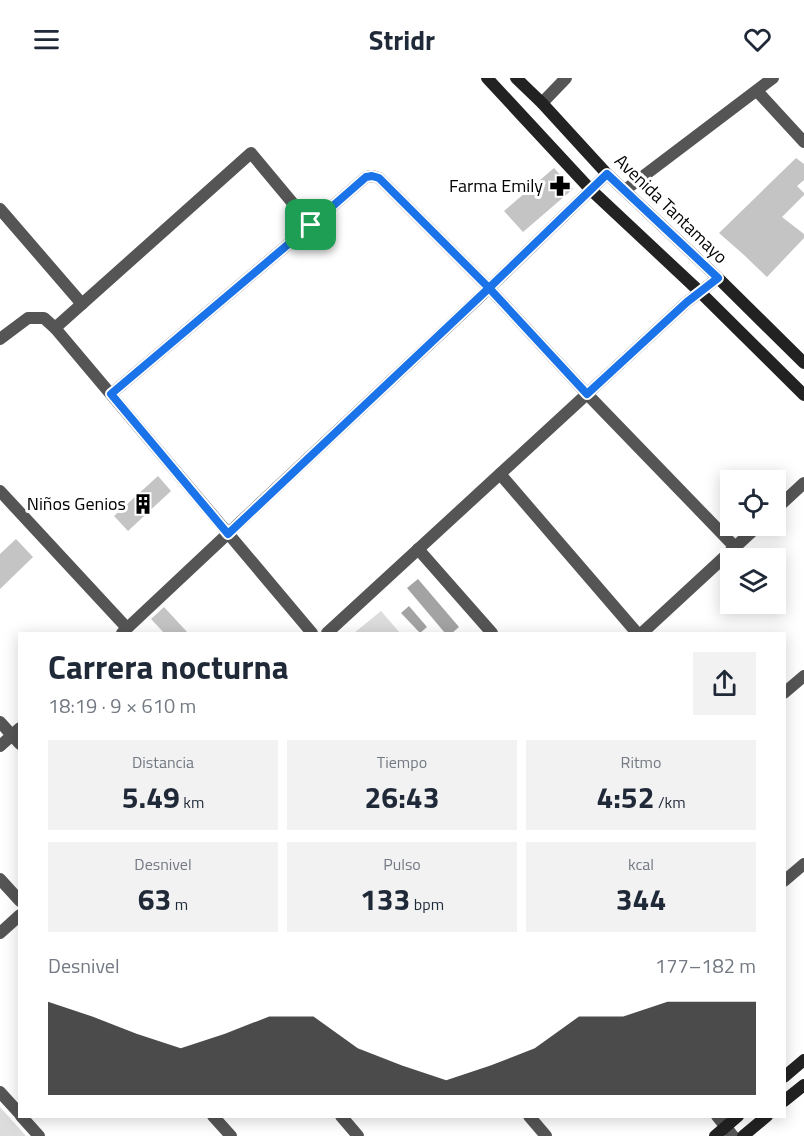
<!DOCTYPE html>
<html lang="es">
<meta charset="utf-8">
<style>
:root{--surface:#fff;--page:#f2f2f3;--text:#1f2937;--muted:#747a83;--accent:#000}
body{margin:0;font-family:"Titillium Web",sans-serif;background:var(--page);color:var(--text);height:100vh;display:flex;flex-direction:column;font-size:22px;white-space:nowrap}
*{box-sizing:border-box;margin:0}
p{font-size:20px;color:var(--muted)}
.icon{flex:none;width:33px;height:33px;fill:none;stroke:currentColor;stroke-width:2;stroke-linecap:round;stroke-linejoin:round}
.map{position:relative;flex:1;overflow:hidden}
.side{position:absolute;left:18px;top:554px;width:768px;height:486px;display:flex;flex-direction:column;background:var(--surface);border-radius:0px;box-shadow:0 3px 15px #0003}
.side>*{flex:none}
.tools{position:absolute;left:720px;top:392px;display:grid;gap:12px}
.tools a{display:grid;place-items:center;width:66px;height:66px;border-radius:0px;background:var(--surface);box-shadow:0 3px 15px #0003;font-size:30px}
.pin{position:absolute;display:grid;place-items:center;width:51px;height:51px;color:#fff;margin:-26px;border-radius:12px;box-shadow:0 3px 9px #0006}
.round{display:grid;place-items:center;flex:none;width:63px;height:63px;border-radius:0px;background:var(--page)}
.head{display:flex;align-items:center;justify-content:space-between;height:102px;padding:0 30px}
h1{font-size:33px;font-weight:700;line-height:45px}
.figures{display:grid;grid-template-columns:repeat(3,1fr);gap:9px;height:102px;padding:6px 30px}
.figures div{display:grid;align-content:center;border-radius:0px;background:var(--page);text-align:center}
.figures b{font-size:30px;font-weight:700}
.figures small{font-size:16px;font-weight:400}
.figures p{font-size:16px}
.chart{height:168px;padding:12px 30px}
.chart p{display:flex;justify-content:space-between}
.chart svg{width:100%;height:108px;margin-top:6px;fill:var(--accent);opacity:.7}
header{display:flex;justify-content:space-between;align-items:center;height:78px;padding:0 30px;background:var(--surface);font-size:27px;font-weight:700}
.map>svg:first-child{display:block}
</style>
<header><svg class="icon" aria-label="menu" viewBox="0 0 24 24"><path d="M4 6h16M4 12h16M4 18h16"/></svg>Stridr<svg class="icon" aria-label="heart" viewBox="0 0 24 24"><path d="M12 20l-8-8c-3-5 5-10 8-4 3-6 11-1 8 4z"/></svg></header>
<div class="map">
<svg width="804" height="1058" viewBox="0 0 804 1058">
<rect width="100%" height="100%" fill="#fff"/>
<g fill="#dcdcdc">
<polygon points="381,533 400,555 354,555"/>
<polygon points="0,1029 26,1058 0,1058"/>
</g>
<g fill="#a3a3a3">
<polygon points="418,501 459,549 452,555 445,555 407,510"/>
<polygon points="409,528 427,549 420,555 401,535"/>
</g>
<g fill="#c4c4c4">
<polygon points="796,80 804,86 804,102 797,108 804,115 804,117 782,139 804,156 804,160 767,199 744,177 719,155"/>
<polygon points="554,90 573,111 523,154 504,133"/>
<polygon points="158,398 171,413 128,453 114,438"/>
<polygon points="16,461 33,479 0,511 0,476"/>
<polygon points="164,529 188,555 164,555 151,541"/>
</g>
<g fill="none" stroke-linecap="round" stroke-linejoin="round">
<g stroke="#555" stroke-width="12">
<polyline points="757,13 804,64"/>
<polyline points="542,25 566,0"/>
<polyline points="625,112 773,0"/>
<polyline points="0,131 82,226"/>
<polyline points="55,250 251,75 311,147"/>
<polyline points="0,261 28,240 44,240 55,250 312,555"/>
<polyline points="111,316 311,147 366,99 372,98 379,100 489,210 587,316 735,469"/>
<polyline points="500,396 637,555"/>
<polyline points="0,413 127,550"/>
<polyline points="776,431 804,405"/>
<polyline points="418,471 492,555"/>
<polyline points="122,555 482,217 607,96"/>
<polyline points="327,555 687,224 718,200"/>
<polyline points="642,555 759,447"/>
<polyline points="784,615 804,598"/>
<polyline points="0,644 20,666"/>
<polyline points="0,668 20,650"/>
<polyline points="0,801 20,823"/>
<polyline points="784,803 804,786"/>
<polyline points="0,855 20,837"/>
<polyline points="0,1014 20,1036"/>
<polyline points="21,1038 39,1058"/>
<polyline points="213,1038 231,1058"/>
<polyline points="341,1038 358,1058"/>
<polyline points="529,1038 546,1058"/>
<polyline points="717,1038 733,1058"/>
</g>
<g stroke="#222" stroke-width="12">
<polyline points="487,0 590,111 700,214 804,317"/>
<polyline points="516,0 542,25 607,96 718,200 804,285"/>
<polyline points="784,999 804,982"/>
<polyline points="784,1023 804,1007"/>
<polyline points="715,1058 738,1038"/>
<polyline points="743,1058 767,1038"/>
</g>
</g>
<g fill="none" stroke-linecap="round" stroke-linejoin="round">
<g stroke="#fff" stroke-width="12">
<polyline id="route" points="311,147 111,316 228,456 489,210 587,316 687,224 718,200 607,96 489,210 379,100 372,98 366,99 311,147"/>
</g>
<use href="#route" stroke="#1a73e8" stroke-width="8"/>
</g>
<defs>
<g id="pharmacy-bare" transform="scale(1.62)"><path d="M-2-6h4v4h4v4h-4v4h-4v-4h-4v-4h4Z" fill="#000" stroke="#fff" stroke-width="2.5" paint-order="stroke"/></g>
<g id="building-bare" transform="scale(1.62)"><path d="M-4-6H4V6H1V3H-1V6H-4ZM-2.5-4.3h1.7v1.8h-1.7ZM.8-4.3h1.7v1.8H.8ZM-2.5-1h1.7V.8h-1.7ZM.8-1h1.7V.8H.8Z" fill="#000" stroke="#fff" stroke-width="2.5" paint-order="stroke"/></g>
</defs>
<g fill-rule="evenodd">
<use href="#pharmacy-bare" x="560" y="108"/>
<use href="#building-bare" x="143" y="426"/>
</g>
<g text-anchor="middle" stroke-width="6" stroke-linejoin="round" paint-order="stroke">
<g font-size="18" fill="#000" stroke="#fff" text-anchor="end">
<text x="543" y="114">Farma Emily</text>
<text x="126" y="432">Niños Genios</text>
</g>
<g font-size="18" fill="#000" stroke="#fff">
<text transform="translate(671 131) rotate(44)" y="6">Avenida Tantamayo</text>
</g>
</g>
</svg>
<div class="tools">
<a><svg class="icon" aria-label="locate" viewBox="0 0 24 24"><circle cx="12" cy="12" r="6"/><path d="M12 2v4M12 18v4M2 12h4M18 12h4"/></svg></a>
<a><svg class="icon" aria-label="layers" viewBox="0 0 24 24"><path d="M12 4l9 5-9 5-9-5zM3 14l9 5 9-5"/></svg></a>
</div>
<div class="pin" style="left:311px;top:147px;background:#1e9e55"><svg class="icon" aria-label="arrive" viewBox="0 0 24 24"><path d="M6 21V4h12l-3 4 3 4H6"/></svg></div>
<section class="side">
<div class="head"><div><h1>Carrera nocturna</h1><p>18:19 · 9 × 610 m</p></div><a class="round"><svg class="icon" aria-label="share" viewBox="0 0 24 24"><path d="M12 15V3M7 8l5-5 5 5M5 13v7h14v-7"/></svg></a></div>
<div class="figures">
<div><p>Distancia</p><b>5.49<small> km</small></b></div>
<div><p>Tiempo</p><b>26:43</b></div>
<div><p>Ritmo</p><b>4:52<small> /km</small></b></div>
</div>
<div class="figures">
<div><p>Desnivel</p><b>63<small> m</small></b></div>
<div><p>Pulso</p><b>133<small> bpm</small></b></div>
<div><p>kcal</p><b>344</b></div>
</div>
<div class="chart"><p><span>Desnivel</span>177–182 m</p>
<svg viewBox="0 0 160 44" preserveAspectRatio="none"><path d="M0 44V6L10 12L20 19L30 25L40 19L50 12L60 12L70 25L80 32L90 38L100 32L110 25L120 12L130 12L140 6L150 6L160 6V44z"/></svg>
</div>
</section>
</div>
